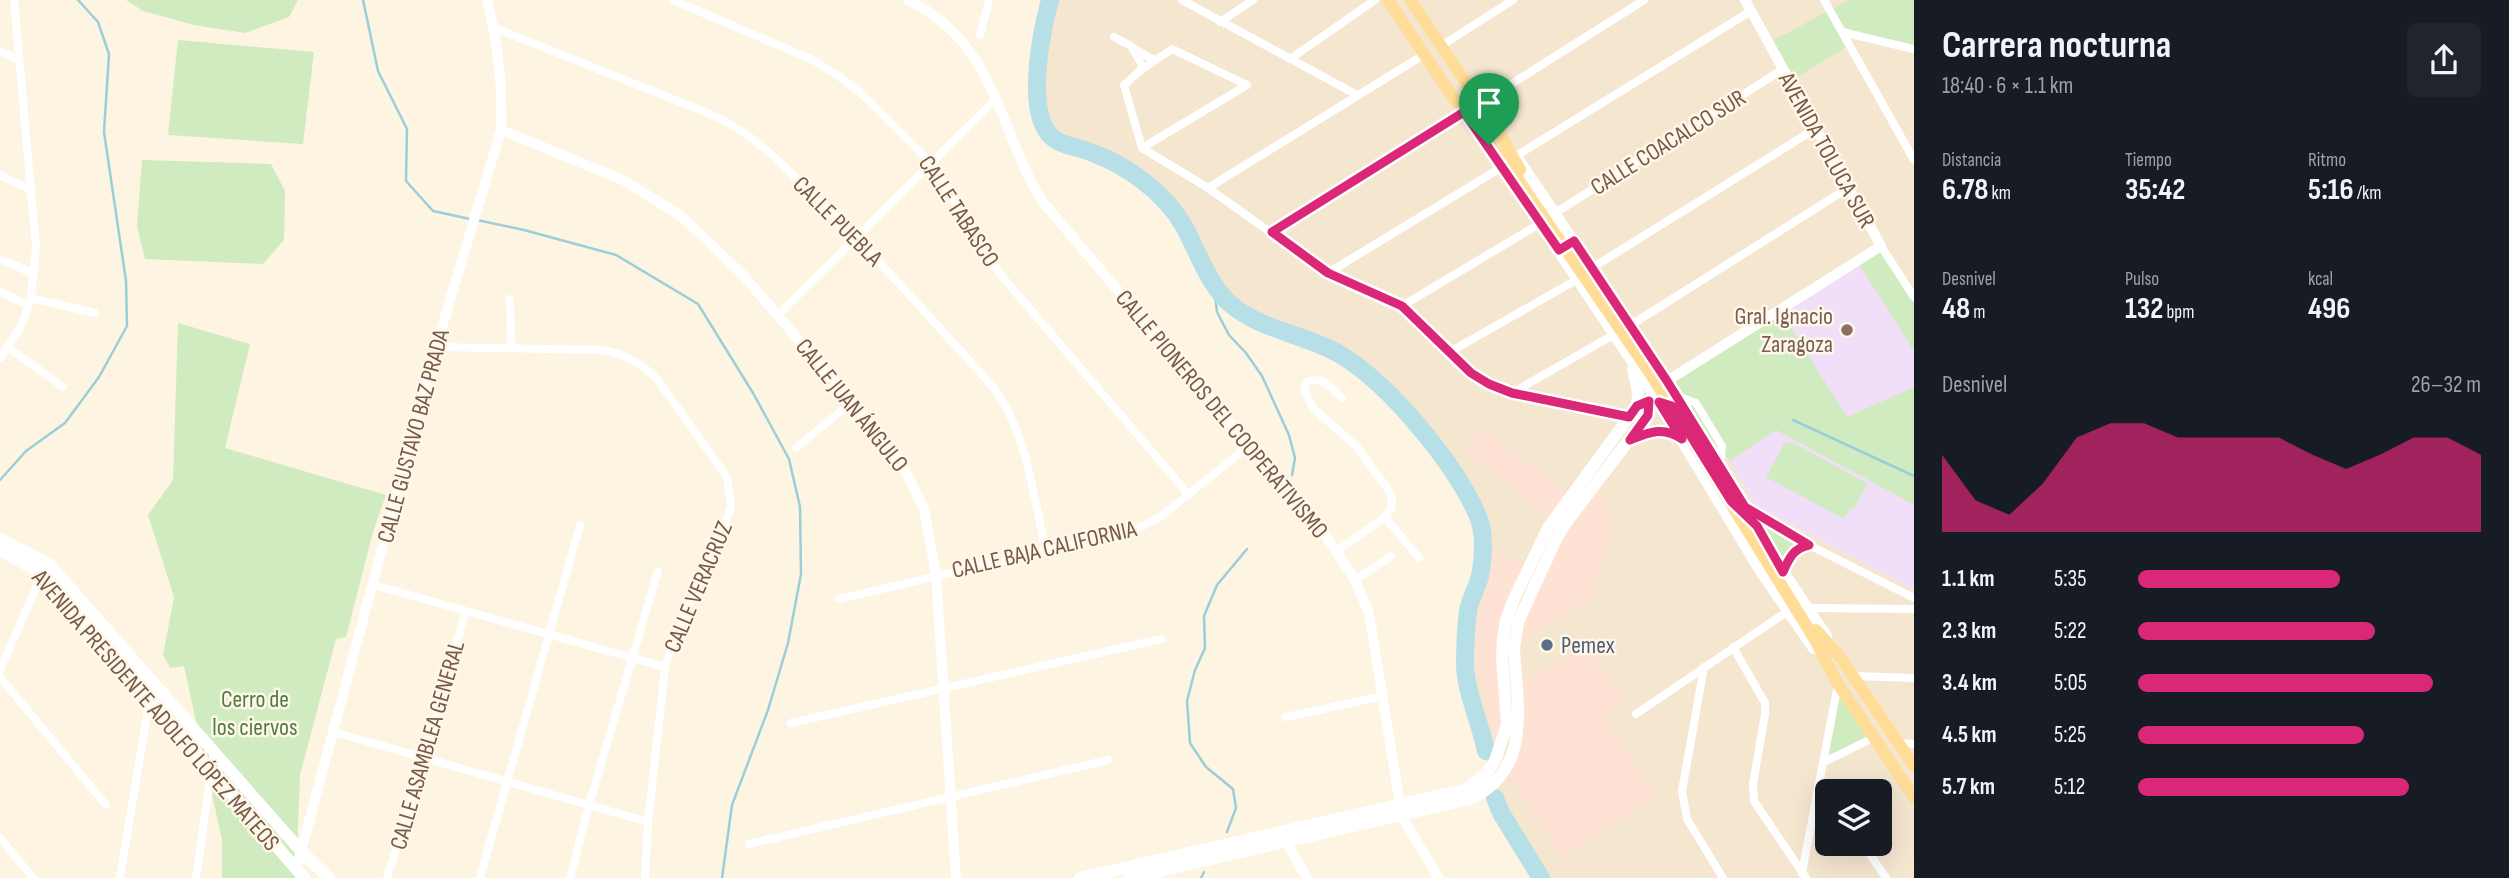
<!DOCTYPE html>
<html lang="es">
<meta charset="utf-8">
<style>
:root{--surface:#171b24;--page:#20242c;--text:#f1f3f6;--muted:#9ea1a6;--accent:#db2777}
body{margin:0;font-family:"Sofia Sans Condensed",sans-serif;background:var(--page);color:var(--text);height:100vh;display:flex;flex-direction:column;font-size:26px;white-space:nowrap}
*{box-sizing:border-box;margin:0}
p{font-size:23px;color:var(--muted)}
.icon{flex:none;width:38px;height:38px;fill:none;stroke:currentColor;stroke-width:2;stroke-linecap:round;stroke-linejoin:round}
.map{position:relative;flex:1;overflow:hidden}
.sheet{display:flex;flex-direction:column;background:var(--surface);width:595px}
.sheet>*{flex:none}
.buttons{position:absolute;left:1815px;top:779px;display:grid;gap:14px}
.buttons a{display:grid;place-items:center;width:77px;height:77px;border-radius:10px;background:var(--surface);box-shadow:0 7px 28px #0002;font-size:35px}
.pin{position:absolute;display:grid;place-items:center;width:60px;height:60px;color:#fff;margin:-72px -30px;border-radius:50% 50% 50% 0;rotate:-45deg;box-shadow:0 0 7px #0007}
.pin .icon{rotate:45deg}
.round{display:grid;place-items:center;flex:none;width:74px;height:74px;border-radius:10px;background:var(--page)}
.summary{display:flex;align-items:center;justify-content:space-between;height:119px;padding:0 28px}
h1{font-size:38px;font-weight:700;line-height:52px}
.stats{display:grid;grid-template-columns:repeat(3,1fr);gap:10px;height:119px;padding:7px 28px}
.stats div{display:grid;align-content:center}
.stats b{font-size:30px;font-weight:700}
.stats small{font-size:19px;font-weight:400}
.stats p{font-size:19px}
.chart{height:196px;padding:14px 28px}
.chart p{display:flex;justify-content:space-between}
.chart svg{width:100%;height:126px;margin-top:7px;fill:var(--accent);opacity:.7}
ul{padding:0 28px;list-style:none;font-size:23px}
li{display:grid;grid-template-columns:112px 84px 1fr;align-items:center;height:52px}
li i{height:18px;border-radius:9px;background:var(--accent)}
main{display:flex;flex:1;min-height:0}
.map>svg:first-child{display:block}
</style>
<main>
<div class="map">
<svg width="1914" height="878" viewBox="0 0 1914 878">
<rect width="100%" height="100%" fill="#fdf4e2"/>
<path fill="#f5e6d0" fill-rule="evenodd" d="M1050,0H1914V878H1541L1501,813L1495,798L1465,667L1468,610L1480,576L1483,540L1479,516L1467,495L1411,416L1376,383L1341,355L1299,336L1270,327L1243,315L1228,301L1214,286L1184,225L1162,197L1141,179L1093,153L1056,140L1046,130L1040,110L1039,66ZM1827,791H1880V844H1827Z"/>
<g fill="#fee3d5">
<polygon points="1482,427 1571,496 1554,520 1465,452"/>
<polygon points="1595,486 1613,522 1592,596 1514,648 1528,598"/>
<polygon points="1496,550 1529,568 1506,620 1507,713 1498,753 1473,653 1479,607"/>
<polygon points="1586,643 1625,704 1606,717 1657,797 1562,859 1505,769 1511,758 1517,687"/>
</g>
<g fill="#f1dff9">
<polygon points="1857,261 1914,351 1914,387 1847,417 1780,310"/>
<polygon points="1776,430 1914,505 1914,590 1755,505 1730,461"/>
</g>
<g fill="#d0ebc0">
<polygon points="126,0 298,0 289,17 245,33 194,25 143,11"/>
<polygon points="1849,0 1914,0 1914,49 1843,33 1850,45 1789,82 1768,43"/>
<polygon points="178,40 314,52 303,144 168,135"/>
<polygon points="142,160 271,164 285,191 284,240 263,264 145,259 137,226"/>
<polygon points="1881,246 1914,297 1914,351 1857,261"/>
<polygon points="1780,310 1847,417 1914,387 1914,505 1776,430 1730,461 1683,407 1667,381"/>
<polygon points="178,323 250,344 225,448 386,495 373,532 346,637 336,639 300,775 296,878 222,878 222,840 184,666 170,668 163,655 174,597 148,515 173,480"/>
<polygon points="1792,442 1868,484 1853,510 1850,509 1844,519 1766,477 1784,444"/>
<polygon points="1745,507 1809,545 1800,547 1783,572"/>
<polygon points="1838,684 1873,738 1824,762"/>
</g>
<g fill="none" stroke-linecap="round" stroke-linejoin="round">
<g stroke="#9cceda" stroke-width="2.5">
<polyline points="363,0 378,71 407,129 406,181 433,211 470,219"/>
<polyline points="477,220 524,230 616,255 698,304 753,393 789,459 800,507 801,574 788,643 768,710 732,805 722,878"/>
<polyline points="1214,286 1217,312 1229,335 1246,353 1262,376 1289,435 1295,458 1292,475"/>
<polyline points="1793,420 1914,476"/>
<polyline points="0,480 26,451 65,423 99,377 127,326 126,281 104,132 109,54 98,22 78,0"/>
<polyline points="1227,832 1236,808 1233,789 1206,767 1190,743 1187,701 1195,670 1205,648 1204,616 1217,585 1247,549"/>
<polyline points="1201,878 1204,872"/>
</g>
<g stroke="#b6dfe7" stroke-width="18">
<path d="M1050,0C1041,33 1028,100 1046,130C1055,146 1077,146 1093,153C1109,159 1129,170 1143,181C1160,194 1175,210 1185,228C1198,253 1207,280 1227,301C1259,331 1304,333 1341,355C1389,384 1454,462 1477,514C1485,531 1484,557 1480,576C1477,588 1470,599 1468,611C1466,628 1465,647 1465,664C1465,690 1481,725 1486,751"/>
<polyline points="1495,798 1501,813 1541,878"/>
</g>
<g stroke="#fff" stroke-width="8">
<polyline points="673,0 813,60 840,77 863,95 930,162 1000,274 1189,495"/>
<polyline points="1182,0 1357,95"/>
<polyline points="1824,0 1914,160"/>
<polyline points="1220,22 1253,0"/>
<path d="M495,28L715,116C756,136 782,164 814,196C877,257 935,323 994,388C1027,433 1033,496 1046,550"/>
<polyline points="1842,32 1914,49"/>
<polyline points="980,35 989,0"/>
<polyline points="1114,37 1131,46 1142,65 1141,70"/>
<polyline points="1441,46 1513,0"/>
<polyline points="1133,48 1154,60"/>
<polyline points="0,51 19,60"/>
<polyline points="1290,59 1375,0"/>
<polyline points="1247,85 1172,49 1141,70 1124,85 1142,148 1208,188 1328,273 1402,306 1471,374 1489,384 1512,393 1629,417"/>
<polyline points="1480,104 1644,0"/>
<polyline points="1142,148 1247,85"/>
<polyline points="1516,156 1751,11"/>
<polyline points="0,175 29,189"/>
<polyline points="1208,188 1425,54"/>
<polyline points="1555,213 1782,70"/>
<polyline points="1272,231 1464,112"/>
<polyline points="1881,246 1914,297"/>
<polyline points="0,259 34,274"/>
<polyline points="1592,268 1815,129"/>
<polyline points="1328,273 1502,167"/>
<polyline points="0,292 29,305"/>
<polyline points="31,298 95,313"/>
<polyline points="510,299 511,348"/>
<polyline points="1402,306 1541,223"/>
<polyline points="778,315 996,99"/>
<polyline points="1631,325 1848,188"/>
<path d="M436,347L602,350C625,354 641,363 657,379L727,477L731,506L726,522L676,634L665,667L648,822L645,878"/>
<polyline points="9,348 63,387"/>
<polyline points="1448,353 1578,279"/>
<polyline points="0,358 21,327 31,298 36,247 14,0"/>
<polyline points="1512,393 1615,334"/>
<polyline points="1677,396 1696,403 1722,446 1720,467"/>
<polyline points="796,448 852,402"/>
<polyline points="1745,507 1809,545 1914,598"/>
<polyline points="1385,517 1419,558"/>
<path d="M1337,551L1385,517L1391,509L1392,498L1387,488L1356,446L1313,408L1304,389L1307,382C1324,376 1330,387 1342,398"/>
<path d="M1783,572C1789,558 1794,548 1809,545"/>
<polyline points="1355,580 1391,556"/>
<polyline points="374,585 665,667"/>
<polyline points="839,599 1135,530 1160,517 1250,445"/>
<polyline points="1807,608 1914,609"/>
<polyline points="1733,647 1765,703 1765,714 1753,784 1754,801 1806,878"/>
<polyline points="1704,667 1682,791 1687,819 1723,878"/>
<polyline points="0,670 43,572"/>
<polyline points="1854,676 1914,678"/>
<polyline points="0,677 106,805"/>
<polyline points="1636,714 1788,611"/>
<polyline points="1286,717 1383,696"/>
<polyline points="791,723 1161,639"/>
<polyline points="334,732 648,822"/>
<polyline points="1899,743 1914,744"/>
<polyline points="1824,762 1873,738"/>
<polyline points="1820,779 1828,791"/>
<polyline points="0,838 33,878"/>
<polyline points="749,844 1108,760"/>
<polyline points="1863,844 1886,878"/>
<polyline points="1802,873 1838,684"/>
<polyline points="120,878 150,697"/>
<polyline points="196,878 214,751"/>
<polyline points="387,878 425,759 465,613"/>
<polyline points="480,878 580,525"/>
<polyline points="570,878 589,805 658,571"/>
</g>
<g stroke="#fff" stroke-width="10">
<path d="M908,0C997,44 996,125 1042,201L1323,532L1355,580L1369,613L1402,817L1439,878"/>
<polyline points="501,130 623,180 681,216 743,275 852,402 903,466 924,509 936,575 956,878"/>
<polyline points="1667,381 1881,246 1745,0"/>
<polyline points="1282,835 1307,878"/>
<path d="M296,870L436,347L501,130C503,85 498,43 487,0"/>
</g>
<g stroke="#fff" stroke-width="12">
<polyline points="1517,158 1667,381 1783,572 1826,636"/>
<polyline points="1557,248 1653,392 1759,568 1814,648"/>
<polyline points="1633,369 1638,392 1637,406"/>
<path d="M1630,440C1649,432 1663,426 1681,439"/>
<polyline points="1737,507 1757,526"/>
<polyline points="0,539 49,564 301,851 329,878"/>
<polyline points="0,550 41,573 304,878"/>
<path d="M1080,878L1467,789L1487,773L1495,761L1507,725L1502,657L1503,639L1506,620L1514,599L1548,528L1637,406C1650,401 1664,399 1675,409"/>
<path d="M1129,878L1470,799C1533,770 1517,705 1514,648L1518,622L1557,537L1568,520L1648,415C1649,398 1654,392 1667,381"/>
</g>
<g stroke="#ffdc98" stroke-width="12">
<path d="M1388,0C1426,56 1461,116 1508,165L1650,373L1814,638L1838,684L1914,797"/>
<polyline points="1410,0 1498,130 1520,170"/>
<polyline points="1816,630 1840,657 1914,766"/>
</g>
</g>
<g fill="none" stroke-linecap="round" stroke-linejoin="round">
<g stroke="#fff" stroke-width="14">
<path id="route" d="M1464,112L1559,250L1574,241L1667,381L1745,507L1809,545C1794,548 1789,558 1783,572L1757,526L1731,501L1672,406L1659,402L1682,439C1663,426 1650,432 1630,440L1648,415L1649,401L1637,406L1629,417L1512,393L1489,384L1471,373L1402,306L1328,273L1272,232Z"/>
</g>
<use href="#route" stroke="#db2777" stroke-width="9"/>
</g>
<circle fill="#8d6e63" stroke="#fff7e9" stroke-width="2.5" cx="1847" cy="330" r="7"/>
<circle fill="#5c6f8a" stroke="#fff7e9" stroke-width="2.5" cx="1547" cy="645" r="7"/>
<g text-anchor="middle" stroke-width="5" stroke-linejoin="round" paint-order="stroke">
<g font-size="24" fill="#765a47" stroke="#fff7e9">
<text transform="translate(1668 142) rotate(-32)" y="8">CALLE COACALCO SUR</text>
<text transform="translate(1827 150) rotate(61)" y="8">AVENIDA TOLUCA SUR</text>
<text transform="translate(959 211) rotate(57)" y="8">CALLE TABASCO</text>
<text transform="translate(838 221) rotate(45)" y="8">CALLE PUEBLA</text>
<text transform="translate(852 405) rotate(51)" y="8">CALLE JUAN ÁNGULO</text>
<text transform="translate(1222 414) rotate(50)" y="8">CALLE PIONEROS DEL COOPERATIVISMO</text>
<text transform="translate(413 436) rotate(-75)" y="8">CALLE GUSTAVO BAZ PRADA</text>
<text transform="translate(1044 549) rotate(-13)" y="8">CALLE BAJA CALIFORNIA</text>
<text transform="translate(698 587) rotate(-67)" y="8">CALLE VERACRUZ</text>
<text transform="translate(156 710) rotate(49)" y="8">AVENIDA PRESIDENTE ADOLFO LÓPEZ MATEOS</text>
<text transform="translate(427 745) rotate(-74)" y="8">CALLE ASAMBLEA GENERAL</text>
</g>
<g font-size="24" fill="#785e54" stroke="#fff7e9" text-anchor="end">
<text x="1833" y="324">Gral. Ignacio<tspan x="1833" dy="28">Zaragoza</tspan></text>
</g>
<g font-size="24" fill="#4e5e75" stroke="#fff7e9" text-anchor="start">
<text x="1561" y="653">Pemex</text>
</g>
<g font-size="24" fill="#4f7c3f" stroke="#fff7e9">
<text x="255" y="707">Cerro de<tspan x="255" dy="28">los ciervos</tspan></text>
</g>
</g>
</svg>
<div class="buttons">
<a><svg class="icon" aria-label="layers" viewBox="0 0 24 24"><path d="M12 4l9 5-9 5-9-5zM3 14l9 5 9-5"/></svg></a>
</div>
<div class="pin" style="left:1489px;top:145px;background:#1e9e55"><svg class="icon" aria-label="arrive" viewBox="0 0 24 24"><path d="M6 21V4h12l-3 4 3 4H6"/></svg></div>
</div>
<section class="sheet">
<div class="summary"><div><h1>Carrera nocturna</h1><p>18:40 · 6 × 1.1 km</p></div><a class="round"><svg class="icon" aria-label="share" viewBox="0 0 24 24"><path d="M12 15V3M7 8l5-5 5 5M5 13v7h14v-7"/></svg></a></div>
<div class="stats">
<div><p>Distancia</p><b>6.78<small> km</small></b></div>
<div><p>Tiempo</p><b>35:42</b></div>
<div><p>Ritmo</p><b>5:16<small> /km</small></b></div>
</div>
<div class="stats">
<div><p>Desnivel</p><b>48<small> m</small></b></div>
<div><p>Pulso</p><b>132<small> bpm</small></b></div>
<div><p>kcal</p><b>496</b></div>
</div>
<div class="chart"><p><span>Desnivel</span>26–32 m</p>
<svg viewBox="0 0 160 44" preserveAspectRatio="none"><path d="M0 44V17L10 33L20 38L30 27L40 11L50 6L60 6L70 11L80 11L90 11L100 11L110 17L120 22L130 17L140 11L150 11L160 17V44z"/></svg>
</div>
<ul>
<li><b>1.1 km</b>5:35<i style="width:59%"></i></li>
<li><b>2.3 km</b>5:22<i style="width:69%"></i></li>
<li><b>3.4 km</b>5:05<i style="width:86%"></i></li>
<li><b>4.5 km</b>5:25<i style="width:66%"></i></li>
<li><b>5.7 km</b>5:12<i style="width:79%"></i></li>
</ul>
</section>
</main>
